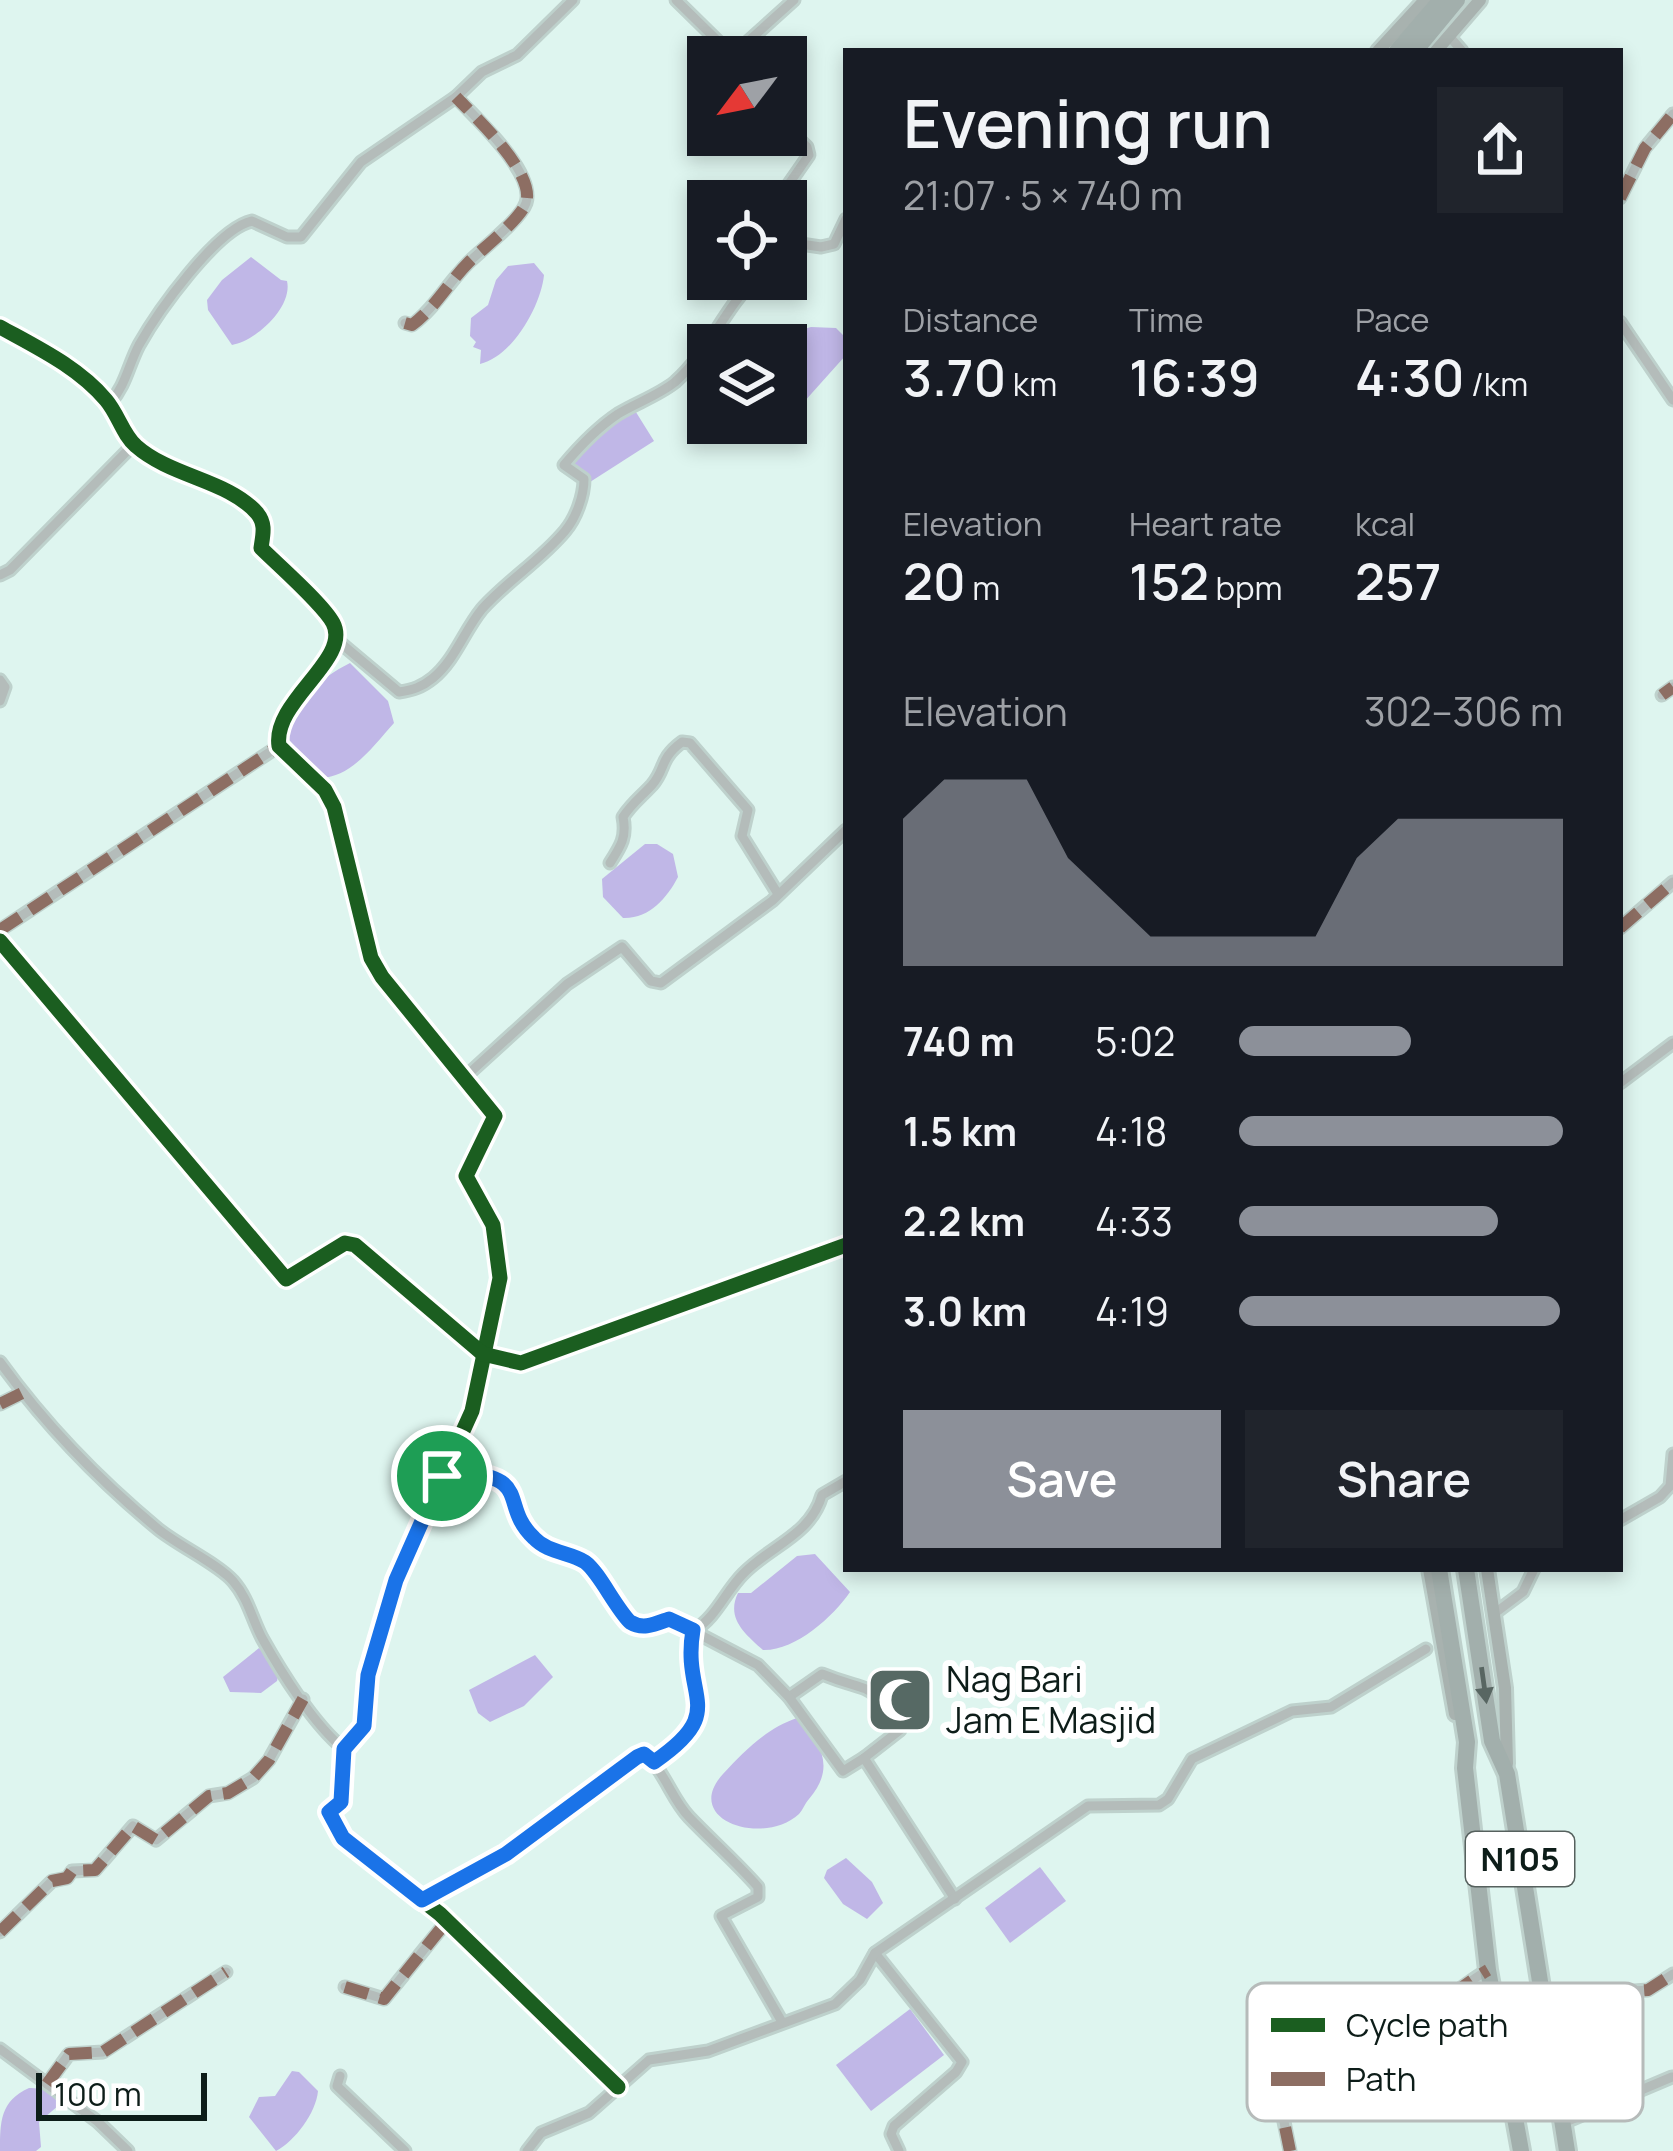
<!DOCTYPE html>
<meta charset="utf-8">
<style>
:root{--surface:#171b24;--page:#20242c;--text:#f1f3f6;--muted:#9ea1a6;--accent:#8c9099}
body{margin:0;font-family:Manrope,sans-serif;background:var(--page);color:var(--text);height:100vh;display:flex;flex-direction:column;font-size:45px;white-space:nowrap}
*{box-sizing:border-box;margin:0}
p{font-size:39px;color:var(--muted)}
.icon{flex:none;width:66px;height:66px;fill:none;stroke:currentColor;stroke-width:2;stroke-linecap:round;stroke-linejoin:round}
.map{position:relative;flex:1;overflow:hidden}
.panel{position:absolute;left:843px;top:48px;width:780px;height:1524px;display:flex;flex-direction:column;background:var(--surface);border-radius:0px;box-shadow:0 6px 18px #0003}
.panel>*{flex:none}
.needle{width:78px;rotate:238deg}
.tools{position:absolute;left:687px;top:36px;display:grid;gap:24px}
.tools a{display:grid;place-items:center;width:120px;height:120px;border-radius:0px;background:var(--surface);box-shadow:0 6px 18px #0003;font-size:60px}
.scale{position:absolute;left:36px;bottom:30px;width:171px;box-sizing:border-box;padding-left:12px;border:6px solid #0d1d19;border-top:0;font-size:33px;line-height:42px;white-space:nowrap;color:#0d1d19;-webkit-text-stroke:9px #fff;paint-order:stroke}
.pin{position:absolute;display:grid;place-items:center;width:102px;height:102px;color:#fff;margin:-51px;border:6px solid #fff;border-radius:50%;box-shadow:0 3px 12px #0007}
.round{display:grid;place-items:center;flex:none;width:126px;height:126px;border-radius:0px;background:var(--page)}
.summary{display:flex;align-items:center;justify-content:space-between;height:204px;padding:0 60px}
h1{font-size:66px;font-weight:600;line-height:90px}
.figures{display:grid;grid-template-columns:repeat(3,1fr);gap:18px;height:204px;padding:12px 60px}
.figures div{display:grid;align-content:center}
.figures b{font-size:51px;font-weight:600}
.figures small{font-size:33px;font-weight:400}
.figures p{font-size:33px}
.chart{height:336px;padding:24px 60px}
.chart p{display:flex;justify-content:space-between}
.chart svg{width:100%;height:216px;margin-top:12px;fill:var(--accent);opacity:.7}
.primary-button{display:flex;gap:24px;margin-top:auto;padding:24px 60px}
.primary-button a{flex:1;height:138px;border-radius:0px;background:var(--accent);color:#fff;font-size:48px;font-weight:600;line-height:138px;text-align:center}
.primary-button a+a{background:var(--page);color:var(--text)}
ul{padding:0 60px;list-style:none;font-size:39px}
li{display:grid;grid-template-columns:192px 144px 1fr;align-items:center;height:90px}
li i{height:30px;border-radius:15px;background:var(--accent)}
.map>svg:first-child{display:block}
</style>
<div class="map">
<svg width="1673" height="2151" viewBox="0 0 1673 2151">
<rect width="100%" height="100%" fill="#def5ef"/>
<g fill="#c0b7e7">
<path d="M251,257L281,280L287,281C293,307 256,341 232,345L208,310L207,300L222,280Z"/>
<path d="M534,263L544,275C541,306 512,357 480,364L481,350L473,347L476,342L470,336L471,318L488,305L496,280L508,266Z"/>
<polygon points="811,327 836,328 846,338 846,355 786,422 786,345 764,345 773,338"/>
<polygon points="634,409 654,441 590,482 571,465 572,460 608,425"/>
<path d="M350,663L388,701L394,723C374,745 352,777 321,778L286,736C291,702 320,678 350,663Z"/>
<path d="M645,844H657L673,854L678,877C667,898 649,919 623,918L603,897L602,879Z"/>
<path d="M815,1554L850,1592C833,1617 795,1651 763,1650C744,1633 726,1618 738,1593H751L797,1556Z"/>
<polygon points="259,1648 279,1672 277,1681 261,1693 230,1692 223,1677"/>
<polygon points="535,1655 553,1677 524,1706 490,1722 478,1713 469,1690"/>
<path d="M797,1718C823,1744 835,1769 809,1799C805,1803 803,1810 799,1814C763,1847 681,1820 723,1774C744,1751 767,1728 797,1718Z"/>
<polygon points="846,1858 872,1882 883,1903 867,1919 843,1904 824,1878 827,1870"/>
<polygon points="1040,1867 1066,1901 1010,1943 985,1908"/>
<polygon points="910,2009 944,2055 871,2111 836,2065"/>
<path d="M292,2071L299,2072L318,2091C316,2113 295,2141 276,2151L249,2117L259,2097L275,2096Z"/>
<path d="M29,2088C43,2088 55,2091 58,2106L39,2122L41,2147L36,2151H0C0,2122 0,2101 29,2088Z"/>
</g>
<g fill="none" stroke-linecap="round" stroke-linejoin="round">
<g stroke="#bed1cc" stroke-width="15">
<g id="street">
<polyline points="676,0 729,52"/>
<polyline points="1449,36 1462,51"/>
<polyline points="729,51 734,54 794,0"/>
<polyline points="1620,198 1645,148 1673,114"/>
<polyline points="777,201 809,155 807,147 786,127"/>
<polyline points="786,236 794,243 796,254 786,261"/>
<polyline points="794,243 821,247 834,244 846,219"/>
<polyline points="1620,322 1673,400"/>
<path d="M405,323L412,325C434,309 449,282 468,263C482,249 520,220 526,203C536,173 475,117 456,97"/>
<path d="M0,327C38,348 78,367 106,400C118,414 123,435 136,446C171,477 228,480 257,513C266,524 263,534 261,548C277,564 323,604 333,623C352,659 272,701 279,746L325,790L334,807L371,958L382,977L495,1116L466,1176L493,1225L500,1278L472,1411L396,1579L368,1675L364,1726L344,1749L341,1802L329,1812L343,1838L440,1914L618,2087"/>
<path d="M110,403C126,385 128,366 139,345C157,313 216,229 252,221L287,237H301L361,162L456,97L482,72L517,55L573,0"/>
<polyline points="0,575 10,570 133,445"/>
<path d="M337,640L399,692C413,690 422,687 433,678C455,660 464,631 482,609C507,581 541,560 565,531C576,518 584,496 584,479L564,465C580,446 597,428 618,414C636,403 659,395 675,382C708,353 724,309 755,279"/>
<polyline points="0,680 5,687 0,701"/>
<polyline points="1662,695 1673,687"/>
<path d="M610,863C621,846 627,837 623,817C632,803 641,797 652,785C666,769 659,759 682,742L690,743L748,810L742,836L778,894"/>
<polyline points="1620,928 1673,882"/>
<polyline points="0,930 279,746"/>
<polyline points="0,941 286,1279 345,1243 355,1245 483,1354 521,1363 846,1245"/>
<polyline points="464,1078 567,984 622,947 651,981 661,983 772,901 846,830"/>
<polyline points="1620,1083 1673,1043"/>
<path d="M0,1362C44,1423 100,1481 158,1529C179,1546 218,1564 233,1581C248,1598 252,1619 262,1638C281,1672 314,1725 344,1749"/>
<polyline points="0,1404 22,1393"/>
<path d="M442,1476C458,1474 482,1469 498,1477C516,1486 518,1519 530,1534C545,1552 571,1551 587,1565C619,1593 612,1640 669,1619L693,1631C716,1618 725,1592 743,1574C770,1546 811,1535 822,1495L846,1481"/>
<polyline points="1620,1520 1660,1497 1670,1486 1673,1454"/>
<polyline points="1495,1613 1523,1592 1534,1569"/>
<path d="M789,1697L822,1674C874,1695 866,1677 900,1730L864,1758"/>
<path d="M654,1762C730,1710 681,1699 693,1631L758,1665L789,1697L843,1771L864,1758L955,1899"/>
<path d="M422,1900L506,1854L643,1753C664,1769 671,1798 689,1817C712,1841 736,1862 758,1887V1897L721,1916L782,2022"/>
<polyline points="0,1932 52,1881 67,1878 72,1871 95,1870 133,1826 156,1840 209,1796 228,1793 253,1778 269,1760 303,1699"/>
<polyline points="875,1953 962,2062 956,2072 894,2126 891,2134 899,2151"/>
<polyline points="345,1987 384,1999 447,1921"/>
<polyline points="1546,2019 1610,2008 1620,1992 1648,1990 1673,1974"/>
<polyline points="0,2049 98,2122 128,2151"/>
<polyline points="340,2076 337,2086 405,2151"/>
<polyline points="47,2084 69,2054 103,2052 226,1972"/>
<polyline points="1563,2123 1672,2077"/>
<polyline points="527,2151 541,2133 589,2113 649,2060 708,2051 835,2004 860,1980 875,1953 1088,1806 1159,1805 1168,1799 1192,1759 1292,1711 1331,1707 1426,1649"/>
<path d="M1290,2151L1282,2112L1291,2094C1305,2087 1322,2087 1335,2081C1392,2055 1434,2002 1488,1970"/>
</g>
</g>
<g stroke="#bed1cc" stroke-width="18">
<g id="secondary">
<polyline points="1378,51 1425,0"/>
<polyline points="1436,51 1480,0"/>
<polyline points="1429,1569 1455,1714"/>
<polyline points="1487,1569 1505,1688 1507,1764"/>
</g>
</g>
<g stroke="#bed1cc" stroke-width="22">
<g id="highway">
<polyline points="1397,51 1441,0"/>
<polyline points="1415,51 1457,0"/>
<polyline points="1439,1569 1467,1742 1465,1768 1488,1970 1521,2151"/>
<polyline points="1466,1569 1492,1741 1507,1774 1567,2151"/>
</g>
</g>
<use href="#street" stroke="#b4bcba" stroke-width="9"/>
<use href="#secondary" stroke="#a8b2af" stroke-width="12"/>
<use href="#highway" stroke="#a2afac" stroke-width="16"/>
<g stroke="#8d6e63" stroke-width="12" stroke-dasharray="24 12" stroke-linecap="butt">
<polyline points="1620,198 1645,148 1673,114"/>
<path d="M405,323L412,325C434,309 449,282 468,263C482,249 520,220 526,203C536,173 475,117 456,97"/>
<polyline points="1662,695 1673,687"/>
<polyline points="1620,928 1673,882"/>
<polyline points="0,930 279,746"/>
<polyline points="0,1404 22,1393"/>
<polyline points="0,1932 52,1881 67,1878 72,1871 95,1870 133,1826 156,1840 209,1796 228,1793 253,1778 269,1760 303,1699"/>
<polyline points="345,1987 384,1999 447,1921"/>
<polyline points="1546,2019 1610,2008 1620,1992 1648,1990 1673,1974"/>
<polyline points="47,2084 69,2054 103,2052 226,1972"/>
<path d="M1290,2151L1282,2112L1291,2094C1305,2087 1322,2087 1335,2081C1392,2055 1434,2002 1488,1970"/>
</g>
<g stroke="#fff" stroke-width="22">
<g id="cycleway">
<path d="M0,327C38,348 78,367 106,400C118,414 123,435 136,446C171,477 228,480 257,513C266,524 263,534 261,548C277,564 323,604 333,623C352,659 272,701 279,746L325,790L334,807L371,958L382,977L495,1116L466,1176L493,1225L500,1278L472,1411L396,1579L368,1675L364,1726L344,1749L341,1802L329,1812L343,1838L440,1914L618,2087"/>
<polyline points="0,941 286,1279 345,1243 355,1245 483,1354 521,1363 846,1245"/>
</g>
</g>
<use href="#cycleway" stroke="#1b5e20" stroke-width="15"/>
</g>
<defs><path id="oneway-solid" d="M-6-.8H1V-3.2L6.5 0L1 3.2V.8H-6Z" transform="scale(3)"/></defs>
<use fill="#586662" href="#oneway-solid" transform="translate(1484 1685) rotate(82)"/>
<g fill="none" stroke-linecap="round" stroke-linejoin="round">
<g stroke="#fff" stroke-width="24">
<path id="route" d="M467,1473C531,1479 500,1506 534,1538C548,1553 569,1552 585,1562C599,1572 615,1607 630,1622C643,1630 655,1624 669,1619L693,1630C681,1699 730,1710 654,1762L644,1754L637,1757L506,1854L422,1900L343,1838L329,1812L341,1802L344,1749L364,1726L368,1675L396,1580L442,1476Z"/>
</g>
<use href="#route" stroke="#1a73e8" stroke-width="15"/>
</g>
<defs>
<g id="mosque-square" transform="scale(3.45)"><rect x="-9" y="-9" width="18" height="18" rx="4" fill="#566964" stroke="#fff"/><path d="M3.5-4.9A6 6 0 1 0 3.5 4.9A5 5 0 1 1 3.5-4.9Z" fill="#fff"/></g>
</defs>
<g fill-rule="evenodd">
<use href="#mosque-square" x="900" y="1700"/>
</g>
<g text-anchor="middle" stroke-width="12" stroke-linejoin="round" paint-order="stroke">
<rect fill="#fff" stroke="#56615e" stroke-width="3" x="1466" y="1832" width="108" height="54" rx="9"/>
<g font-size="33" font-weight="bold" fill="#0d1d19">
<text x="1520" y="1871">N105</text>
</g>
<g font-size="36" fill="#0d1d19" stroke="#fff" text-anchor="start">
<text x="946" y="1692">Nag Bari<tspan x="946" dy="41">Jam E Masjid</tspan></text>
</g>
</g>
<rect x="1247" y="1983" width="396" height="138" rx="18" fill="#fff" stroke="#b6bbba" stroke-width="3"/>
<rect x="1271" y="2018" width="54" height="14" fill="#1b5e20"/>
<rect x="1271" y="2072" width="54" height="14" fill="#8d6e63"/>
<g font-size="33" fill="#0d1d19">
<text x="1346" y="2037">Cycle path</text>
<text x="1346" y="2091">Path</text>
</g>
</svg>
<div class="tools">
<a><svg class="needle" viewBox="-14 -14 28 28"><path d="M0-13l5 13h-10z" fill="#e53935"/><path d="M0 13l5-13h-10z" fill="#9ea1a6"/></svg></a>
<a><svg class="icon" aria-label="locate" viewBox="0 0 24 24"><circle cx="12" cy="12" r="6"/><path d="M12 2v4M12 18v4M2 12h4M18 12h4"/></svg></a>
<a><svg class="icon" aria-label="layers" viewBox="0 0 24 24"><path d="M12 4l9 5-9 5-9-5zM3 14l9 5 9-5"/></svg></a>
</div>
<div class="scale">100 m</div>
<div class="pin" style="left:442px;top:1476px;background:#1e9e55"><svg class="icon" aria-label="arrive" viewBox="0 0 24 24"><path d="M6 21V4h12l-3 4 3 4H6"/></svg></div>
<section class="panel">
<div class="summary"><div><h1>Evening run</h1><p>21:07 · 5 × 740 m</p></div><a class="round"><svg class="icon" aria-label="share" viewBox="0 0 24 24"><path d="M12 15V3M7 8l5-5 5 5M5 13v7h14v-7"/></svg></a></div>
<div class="figures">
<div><p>Distance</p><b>3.70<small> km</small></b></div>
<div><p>Time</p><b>16:39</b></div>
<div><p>Pace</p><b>4:30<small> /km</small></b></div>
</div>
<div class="figures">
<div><p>Elevation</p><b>20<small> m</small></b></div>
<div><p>Heart rate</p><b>152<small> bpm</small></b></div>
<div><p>kcal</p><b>257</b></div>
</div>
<div class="chart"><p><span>Elevation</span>302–306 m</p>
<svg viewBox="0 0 160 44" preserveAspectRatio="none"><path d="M0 44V14L10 6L20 6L30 6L40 22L50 30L60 38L70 38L80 38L90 38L100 38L110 22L120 14L130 14L140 14L150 14L160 14V44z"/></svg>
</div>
<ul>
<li><b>740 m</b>5:02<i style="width:53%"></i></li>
<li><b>1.5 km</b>4:18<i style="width:100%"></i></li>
<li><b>2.2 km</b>4:33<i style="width:80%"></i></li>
<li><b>3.0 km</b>4:19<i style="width:99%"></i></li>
</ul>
<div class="primary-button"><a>Save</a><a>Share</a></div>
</section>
</div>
